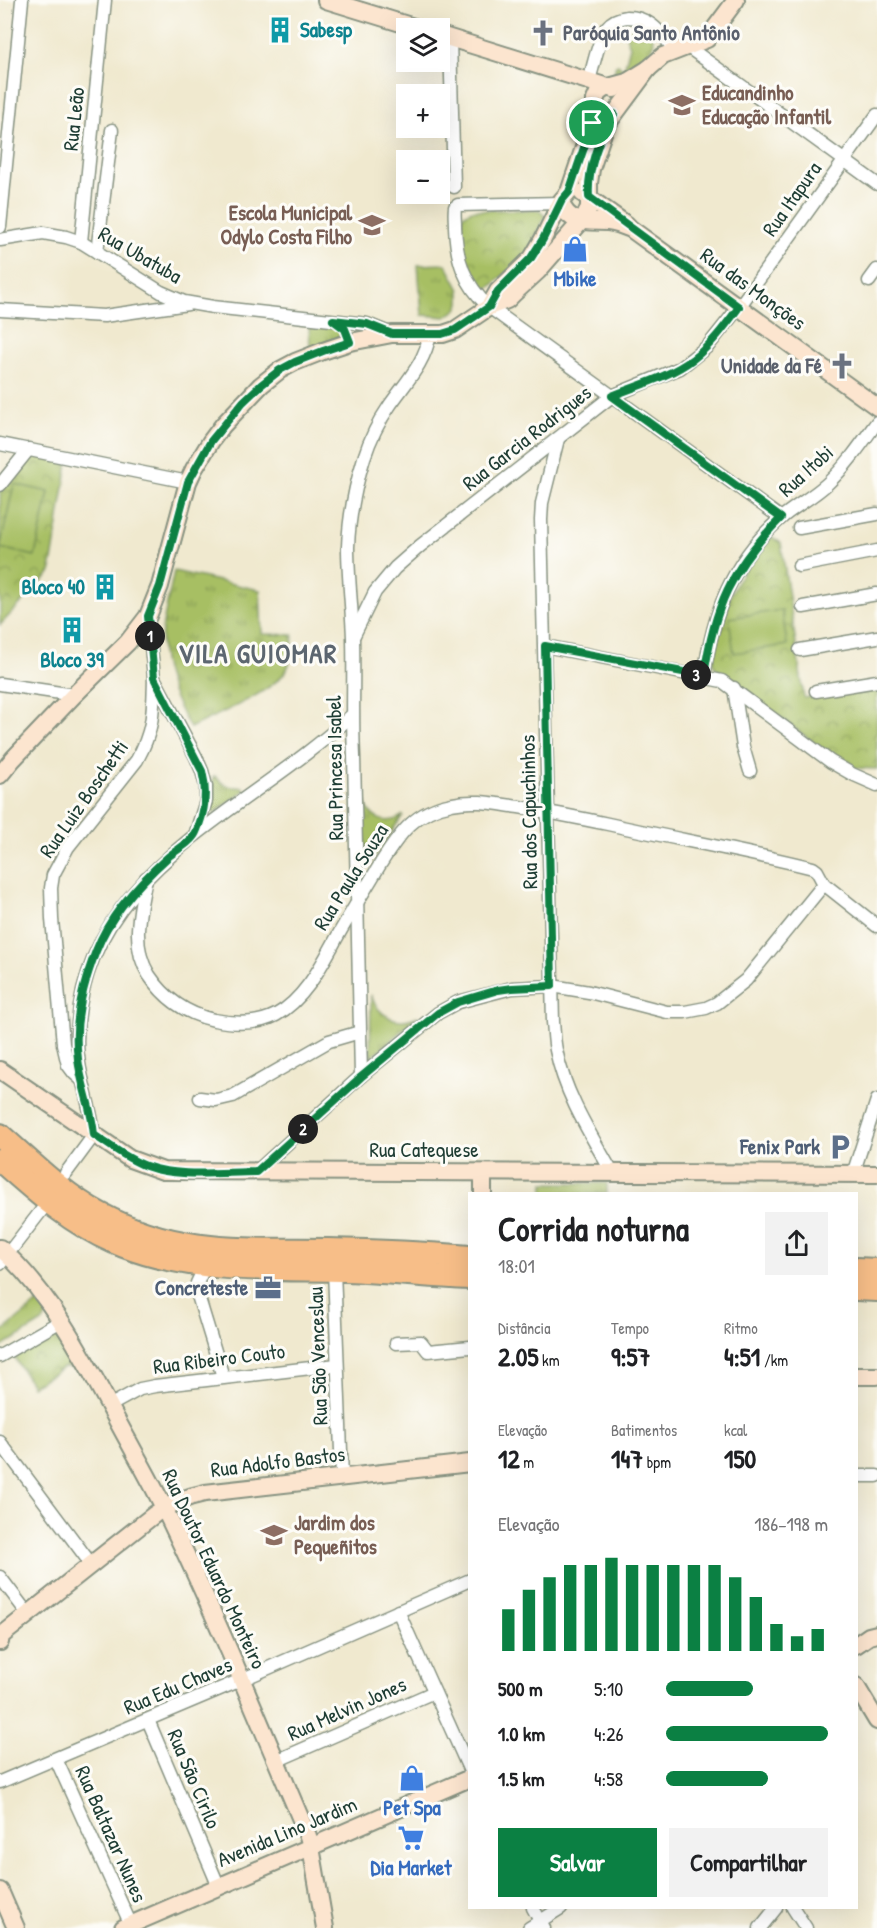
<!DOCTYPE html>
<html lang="pt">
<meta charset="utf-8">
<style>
:root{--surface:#fff;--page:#f2f2f2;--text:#202124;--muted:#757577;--accent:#0b8043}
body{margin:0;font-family:"Patrick Hand",sans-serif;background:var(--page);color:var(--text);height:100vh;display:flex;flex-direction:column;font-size:22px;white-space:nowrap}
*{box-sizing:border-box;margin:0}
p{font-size:20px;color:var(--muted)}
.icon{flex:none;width:33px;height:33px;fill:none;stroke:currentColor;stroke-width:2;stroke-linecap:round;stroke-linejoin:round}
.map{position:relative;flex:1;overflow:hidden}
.drawer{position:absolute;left:468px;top:1192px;width:390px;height:717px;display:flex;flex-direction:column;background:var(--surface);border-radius:0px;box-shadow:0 6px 24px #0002}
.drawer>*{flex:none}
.buttons{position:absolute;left:396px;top:18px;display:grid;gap:12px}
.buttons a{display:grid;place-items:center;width:54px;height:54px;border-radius:0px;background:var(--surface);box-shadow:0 6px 24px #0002;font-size:30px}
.pin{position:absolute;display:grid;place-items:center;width:51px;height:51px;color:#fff;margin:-26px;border:3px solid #fff;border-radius:50%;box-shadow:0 2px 6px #0007}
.km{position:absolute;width:30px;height:30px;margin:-15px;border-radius:50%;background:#222;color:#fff;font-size:16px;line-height:30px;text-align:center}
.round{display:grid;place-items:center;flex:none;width:63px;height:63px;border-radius:0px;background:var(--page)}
.head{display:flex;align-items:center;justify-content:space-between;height:102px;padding:0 30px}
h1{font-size:33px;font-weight:800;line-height:45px}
.stats{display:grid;grid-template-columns:repeat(3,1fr);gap:9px;height:102px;padding:6px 30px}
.stats div{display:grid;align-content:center}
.stats b{font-size:26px;font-weight:800}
.stats small{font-size:16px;font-weight:400}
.stats p{font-size:16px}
.chart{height:168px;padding:12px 30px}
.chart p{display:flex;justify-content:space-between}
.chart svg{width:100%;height:108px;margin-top:6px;stroke:var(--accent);stroke-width:6}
.cta{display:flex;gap:12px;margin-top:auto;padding:12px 30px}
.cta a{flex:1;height:69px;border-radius:0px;background:var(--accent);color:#fff;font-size:24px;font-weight:800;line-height:69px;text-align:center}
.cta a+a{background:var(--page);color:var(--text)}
ul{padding:0 30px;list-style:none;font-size:20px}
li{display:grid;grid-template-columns:96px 72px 1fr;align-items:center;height:45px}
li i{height:15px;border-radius:8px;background:var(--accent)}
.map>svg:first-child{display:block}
</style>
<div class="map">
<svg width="877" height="1928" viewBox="0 0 877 1928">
<defs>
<pattern id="grass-tufts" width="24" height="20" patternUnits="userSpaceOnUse" patternTransform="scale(1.5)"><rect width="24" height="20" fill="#a7bf64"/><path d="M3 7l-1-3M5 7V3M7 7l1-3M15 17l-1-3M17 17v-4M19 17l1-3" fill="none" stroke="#879c53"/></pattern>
<pattern id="park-crowns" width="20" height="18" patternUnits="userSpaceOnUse" patternTransform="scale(1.5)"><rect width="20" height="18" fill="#a7bf64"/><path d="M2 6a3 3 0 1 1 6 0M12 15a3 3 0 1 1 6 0" fill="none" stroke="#879c53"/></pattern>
</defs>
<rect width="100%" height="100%" fill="#fdfcf7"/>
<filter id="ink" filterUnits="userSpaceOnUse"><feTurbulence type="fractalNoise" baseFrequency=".0167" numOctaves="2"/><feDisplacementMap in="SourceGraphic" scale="12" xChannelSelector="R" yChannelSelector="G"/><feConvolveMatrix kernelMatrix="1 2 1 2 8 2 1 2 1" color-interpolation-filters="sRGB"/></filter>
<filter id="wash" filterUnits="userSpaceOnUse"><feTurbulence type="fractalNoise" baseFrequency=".008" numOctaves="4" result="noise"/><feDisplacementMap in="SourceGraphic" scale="24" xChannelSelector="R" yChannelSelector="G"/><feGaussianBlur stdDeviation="1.35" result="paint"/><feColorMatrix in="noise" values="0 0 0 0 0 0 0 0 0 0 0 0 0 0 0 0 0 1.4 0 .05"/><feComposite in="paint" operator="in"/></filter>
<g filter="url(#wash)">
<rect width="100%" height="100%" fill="#f0e9cf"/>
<g fill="url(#grass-tufts)" stroke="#637e4c" stroke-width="1.5">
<polygon points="446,264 460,290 460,303 457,309 446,317 422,315 418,265"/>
<polygon points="309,324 336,327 340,332 340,337 310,349"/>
<path d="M174,571L260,590L262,634L293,635C292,647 293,659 286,671C270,694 215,715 190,728C173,699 158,664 162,630C165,611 170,591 174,571Z"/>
<path d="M215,776C223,786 231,788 243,787L245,790L214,813L211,811L214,800L213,777Z"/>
<path d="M364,800C370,819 386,827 403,815L367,868L363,818Z"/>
<path d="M371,995C378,1017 398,1026 418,1016L372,1057L370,1055Z"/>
<rect x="544" y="1183" width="63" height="11"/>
<polygon points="38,1303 47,1313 44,1321 0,1348 0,1333"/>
</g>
<g fill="url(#park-crowns)" stroke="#637e4c" stroke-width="1.5">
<path d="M634,26C647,26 658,35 652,49L618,81L613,78L616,65L618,64L624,70L630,46L626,36L627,33Z"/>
<path d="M472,210H540L545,216L528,253L487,290C464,285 459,234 463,215Z"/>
<polygon points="34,455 68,462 52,561 50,567 52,568 51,572 0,625 0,491 29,456"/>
<path d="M770,536L781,543L804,698L877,685V769L854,768L833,757L715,668C710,658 715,642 718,631C729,591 743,568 770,536Z"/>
<polygon points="56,1336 60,1338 77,1368 64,1367 32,1386 13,1355 49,1337"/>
</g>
<g fill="#a7bf64" stroke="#637e4c" stroke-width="1.5">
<polygon points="14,484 49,492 35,556 0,548"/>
<polygon points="782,610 787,645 734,653 729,618"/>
</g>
</g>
<g filter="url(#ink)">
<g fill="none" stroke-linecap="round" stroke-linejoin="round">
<g stroke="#889382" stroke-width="15">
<g id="street">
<polyline points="450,39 454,187"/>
<polyline points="688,47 877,184"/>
<path d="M589,80C594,65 598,40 607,27C612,21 619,18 627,17C651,17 661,34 675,50"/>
<path d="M561,203L458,205L455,207C454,213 455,220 455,226C456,259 464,284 489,307L781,518"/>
<polyline points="0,227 22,0"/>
<polyline points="0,240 43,233 66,237 81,242 161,292 184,302 213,307 367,324 392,334"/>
<polyline points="81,242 105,0"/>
<polyline points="97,252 112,130"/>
<polyline points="869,281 877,270"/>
<polyline points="0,310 104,316 188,304"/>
<path d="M558,439L542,503L541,520L553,1022C554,1031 554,1041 556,1050C565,1095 591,1135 613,1174"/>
<polyline points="0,444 188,482"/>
<polyline points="0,485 29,449"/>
<polyline points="799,528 877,514"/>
<polyline points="799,566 877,551"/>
<polyline points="803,607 877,594"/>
<polyline points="148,616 154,678 196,757 202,771 206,786 206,801 195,835"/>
<polyline points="354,635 375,592 395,568 420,546 612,396 680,368 708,346 739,307 877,115"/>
<polyline points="545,646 722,681 831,762 852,774 877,785"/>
<polyline points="800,650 877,637"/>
<path d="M704,676C713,614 731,562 780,519C795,506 813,497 828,483C847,465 862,443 877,422"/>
<polyline points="0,684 74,695"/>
<polyline points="734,688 743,747 750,771"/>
<polyline points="816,691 877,681"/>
<path d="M146,878C140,910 130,945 149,975C165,999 186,1014 214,1020C235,1024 257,1025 276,1015C309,997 326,955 344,925C356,904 369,883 381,863C400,833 415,811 452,804C474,799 497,804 519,807C549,812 579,818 608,824C676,839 745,851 813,868L817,871L824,884L877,926"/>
<path d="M361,1076L354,756C352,717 354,678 353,638C352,608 348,577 348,547C349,517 355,487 364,458C370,439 379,421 390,405C406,382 425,363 430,334"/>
<path d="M82,1080L74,1073L68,1065L63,1044L52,919L51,888L53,875L68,847L137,760C154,729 153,712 154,678"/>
<polyline points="200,1098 216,1100 233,1096 329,1041 360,1032"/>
<polyline points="256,1172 361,1076 438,1013 458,1002 512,988 552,986 589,992 667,1012 685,1012 706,1008 717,1003 746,980 824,884"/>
<path d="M66,1173L94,1135C91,1104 77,1073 77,1041C79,871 245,815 351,716"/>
<polyline points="853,1174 877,1100"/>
<polyline points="0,1264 48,1202"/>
<polyline points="205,1266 197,1283 196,1289 223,1377"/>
<polyline points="334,1270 342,1477"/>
<polyline points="396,1343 421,1342 428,1351 470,1347"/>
<polyline points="0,1356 61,1321"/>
<polyline points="109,1406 140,1389 155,1386 337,1365"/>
<polyline points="0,1442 91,1564"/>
<polyline points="856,1476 877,1476"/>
<polyline points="0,1577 28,1614"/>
<polyline points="398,1611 470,1771"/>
<polyline points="148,1720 219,1887"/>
<polyline points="56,1759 131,1925"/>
<polyline points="276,1761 434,1692"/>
<polyline points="0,1782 241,1680 470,1580"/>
<polyline points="533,1908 544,1928"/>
<polyline points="793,1908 806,1928"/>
<polyline points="529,1928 561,1908"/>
<polyline points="760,1928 776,1908"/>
</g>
</g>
<g stroke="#889382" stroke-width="20">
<g id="secondary">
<polyline points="326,0 417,28"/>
<polyline points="440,35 614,89"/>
<polyline points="582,193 627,225"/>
<path d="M561,203C569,225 588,221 608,222C616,223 624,226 631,229L877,407"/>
<polyline points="489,307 498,291 532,258 543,239 562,200 569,192 594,118 595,100 598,93 605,88 627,82 648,69 663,56 707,39 736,0"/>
<polyline points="0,775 13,759 74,695 128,642 148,616 160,586 188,482 194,469 211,441 223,425 261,385 280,370 295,362 323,351 350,342 392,334 443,334 455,330 489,307 507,300 513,294 538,271 585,217 589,207 589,183 591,169 605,127 648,69"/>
<polyline points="0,1070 130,1159 163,1171 877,1174"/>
<polyline points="483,1173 483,1194"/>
<path d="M0,1248C53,1295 86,1362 119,1424C134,1452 150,1479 164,1508C216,1615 261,1726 308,1836L311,1847L325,1928"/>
<polyline points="856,1376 877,1376"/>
<path d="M0,1642L1,1636L155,1514C171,1503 185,1497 205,1493L470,1463"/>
<polyline points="856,1645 869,1636 877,1634"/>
<polyline points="856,1686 877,1721"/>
<polyline points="0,1891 16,1928"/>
<polyline points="123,1928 470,1778"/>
</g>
</g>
<g stroke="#889382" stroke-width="26">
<g id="highway">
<path d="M0,1135C32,1163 63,1194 100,1214C176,1255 245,1249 328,1250C375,1251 422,1253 470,1257"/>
<path d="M0,1160C35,1191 70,1223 114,1242C187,1274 269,1268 347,1270C388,1272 429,1276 470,1278"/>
<polyline points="856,1269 877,1270"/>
<polyline points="856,1289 877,1290"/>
</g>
</g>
<use href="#street" stroke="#fff" stroke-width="12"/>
<use href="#secondary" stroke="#fce5cf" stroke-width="16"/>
<use href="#highway" stroke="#f7be88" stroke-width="22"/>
</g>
</g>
<g fill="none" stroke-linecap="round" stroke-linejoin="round" filter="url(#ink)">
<g stroke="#fff" stroke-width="12">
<path id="route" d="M596,106C600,113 606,116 614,114C599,134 587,172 589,197L739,307C725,326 712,344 693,359C669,377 639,385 612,396L781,518C731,568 714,607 704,676L545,646L552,986L512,988L498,990L458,1002L438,1013L361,1077L256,1172C222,1172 178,1178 146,1166C127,1159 111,1146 94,1135C92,1109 81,1085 78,1059C73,1023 83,984 96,951C110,914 139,883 168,857C176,850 187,845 193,837C196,834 197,829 199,825C206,806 207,790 202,771L154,678L148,616L160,586L188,482L211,441L243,402L261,385L280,370L295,362L323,351L350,342L345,329L333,320L367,324L392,334H442L455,330L489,307L498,291L531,258L543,239L562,200L569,192L594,118Z"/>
</g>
<use href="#route" stroke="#0b8043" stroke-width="8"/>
</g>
<defs>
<g id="building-bare" transform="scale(2.07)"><path d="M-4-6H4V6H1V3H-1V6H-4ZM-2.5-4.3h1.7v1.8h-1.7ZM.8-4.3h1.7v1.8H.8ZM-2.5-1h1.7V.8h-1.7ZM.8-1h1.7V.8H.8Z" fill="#0f9aa8" stroke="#fdfcf7" stroke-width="2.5" paint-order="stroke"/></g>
<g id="church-bare" transform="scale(2.07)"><path d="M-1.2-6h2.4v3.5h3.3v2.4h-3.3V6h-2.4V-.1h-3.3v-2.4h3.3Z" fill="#6b7280" stroke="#fdfcf7" stroke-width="2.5" paint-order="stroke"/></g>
<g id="school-bare" transform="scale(2.07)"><path d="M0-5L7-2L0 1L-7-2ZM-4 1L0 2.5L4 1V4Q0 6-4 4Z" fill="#8d6e63" stroke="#fdfcf7" stroke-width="2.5" paint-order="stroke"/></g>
<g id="shop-bare" transform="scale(2.07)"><path d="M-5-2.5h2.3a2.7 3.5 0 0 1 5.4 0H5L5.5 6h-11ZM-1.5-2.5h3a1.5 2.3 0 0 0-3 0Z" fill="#3f7fe0" stroke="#fdfcf7" stroke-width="2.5" paint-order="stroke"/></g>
<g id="parking-bare" transform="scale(2.07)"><path d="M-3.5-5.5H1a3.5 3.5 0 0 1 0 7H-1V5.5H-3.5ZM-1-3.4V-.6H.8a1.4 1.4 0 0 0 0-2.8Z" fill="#5c6f8a" stroke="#fdfcf7" stroke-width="2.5" paint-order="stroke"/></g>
<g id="office-bare" transform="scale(2.07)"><path d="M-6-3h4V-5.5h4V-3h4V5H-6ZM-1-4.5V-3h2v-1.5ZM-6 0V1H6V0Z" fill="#5c6f8a" stroke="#fdfcf7" stroke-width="2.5" paint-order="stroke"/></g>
<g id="supermarket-bare" transform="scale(2.07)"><path d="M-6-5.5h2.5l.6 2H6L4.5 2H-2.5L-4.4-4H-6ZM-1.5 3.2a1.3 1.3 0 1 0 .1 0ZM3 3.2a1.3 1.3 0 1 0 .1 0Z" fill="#3f7fe0" stroke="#fdfcf7" stroke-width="2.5" paint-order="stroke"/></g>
</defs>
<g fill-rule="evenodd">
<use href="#building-bare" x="280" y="30"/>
<use href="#church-bare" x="543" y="33"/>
<use href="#school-bare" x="682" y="105"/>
<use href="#school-bare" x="372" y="225"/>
<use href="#shop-bare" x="575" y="249"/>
<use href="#church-bare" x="842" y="366"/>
<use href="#building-bare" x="105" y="587"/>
<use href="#building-bare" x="72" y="630"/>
<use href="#parking-bare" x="840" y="1147"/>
<use href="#office-bare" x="268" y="1288"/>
<use href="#school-bare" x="274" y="1535"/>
<use href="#shop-bare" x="412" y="1778"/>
<use href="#supermarket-bare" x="411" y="1838"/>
</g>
<g text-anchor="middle" stroke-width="6" stroke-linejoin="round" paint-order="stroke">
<g font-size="21" font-weight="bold" fill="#0d838f" stroke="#fdfcf7" text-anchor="start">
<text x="300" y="37">Sabesp</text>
<text x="85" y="594" text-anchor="end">Bloco 40</text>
<text x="72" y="667" text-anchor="middle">Bloco 39</text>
</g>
<g font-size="21" font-weight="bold" fill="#5b616d" stroke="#fdfcf7" text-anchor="start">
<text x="563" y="40">Paróquia Santo Antônio</text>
<text x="822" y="373" text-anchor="end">Unidade da Fé</text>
</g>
<g font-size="21" font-weight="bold" fill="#785e54" stroke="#fdfcf7" text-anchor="start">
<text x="702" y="100">Educandinho<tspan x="702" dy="24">Educação Infantil</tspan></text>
<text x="352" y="220" text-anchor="end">Escola Municipal<tspan x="352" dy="24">Odylo Costa Filho</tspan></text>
<text x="294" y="1530">Jardim dos<tspan x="294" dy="24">Pequeñitos</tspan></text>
</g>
<g font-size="21" fill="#1f3d34" stroke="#fdfcf7">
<text transform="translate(74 119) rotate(-84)" y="7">Rua Leão</text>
<text transform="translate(792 199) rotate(-55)" y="7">Rua Itapura</text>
<text transform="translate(140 255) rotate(30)" y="7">Rua Ubatuba</text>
<text transform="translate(753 289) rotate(36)" y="7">Rua das Monções</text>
<text transform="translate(527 438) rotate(-38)" y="7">Rua Garcia Rodrigues</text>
<text transform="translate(806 471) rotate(-42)" y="7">Rua Itobi</text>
<text transform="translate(335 768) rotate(-91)" y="7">Rua Princesa Isabel</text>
<text transform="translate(84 799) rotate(-55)" y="7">Rua Luiz Boschetti</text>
<text transform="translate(529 812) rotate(-91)" y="7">Rua dos Capuchinhos</text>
<text transform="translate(351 877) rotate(-58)" y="7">Rua Paula Souza</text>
<text x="424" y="1157">Rua Catequese</text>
<text transform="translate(318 1356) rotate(-92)" y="7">Rua São Venceslau</text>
<text transform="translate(219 1359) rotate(-7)" y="7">Rua Ribeiro Couto</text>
<text transform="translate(278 1462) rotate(-7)" y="7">Rua Adolfo Bastos</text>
<text transform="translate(214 1569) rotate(65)" y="7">Rua Doutor Eduardo Monteiro</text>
<text transform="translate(178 1686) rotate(-23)" y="7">Rua Edu Chaves</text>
<text transform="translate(347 1709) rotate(-24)" y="7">Rua Melvin Jones</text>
<text transform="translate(194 1779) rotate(67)" y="7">Rua São Cirilo</text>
<text transform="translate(287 1832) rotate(-23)" y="7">Avenida Lino Jardim</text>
<text transform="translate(111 1834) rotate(66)" y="7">Rua Baltazar Nunes</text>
</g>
<g font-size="21" font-weight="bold" fill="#366cbe" stroke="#fdfcf7">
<text x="575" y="286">Mbike</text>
<text x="412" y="1815">Pet Spa</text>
<text x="411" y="1875">Dia Market</text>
</g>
<g font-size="21" font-weight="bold" fill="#4e5e75" stroke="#fdfcf7" text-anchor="end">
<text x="820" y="1154">Fenix Park</text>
<text x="248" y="1295">Concreteste</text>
</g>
<g font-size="27" font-weight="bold" letter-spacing="1.5" fill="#5c6670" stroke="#fdfcf7">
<text x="258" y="663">VILA GUIOMAR</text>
</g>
</g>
</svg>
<div class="buttons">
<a><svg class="icon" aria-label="layers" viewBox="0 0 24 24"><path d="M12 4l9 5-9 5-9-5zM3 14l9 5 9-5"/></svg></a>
<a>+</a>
<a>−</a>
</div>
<div class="pin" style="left:592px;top:123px;background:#1e9e55"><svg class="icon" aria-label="arrive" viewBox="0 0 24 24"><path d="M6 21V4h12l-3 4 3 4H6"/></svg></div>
<b class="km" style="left:150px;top:636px">1</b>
<b class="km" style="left:303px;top:1129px">2</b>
<b class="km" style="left:696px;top:675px">3</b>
<section class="drawer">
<div class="head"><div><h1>Corrida noturna</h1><p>18:01</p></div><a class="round"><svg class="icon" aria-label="share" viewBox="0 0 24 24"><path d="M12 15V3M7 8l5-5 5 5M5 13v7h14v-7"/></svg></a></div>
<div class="stats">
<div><p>Distância</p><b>2.05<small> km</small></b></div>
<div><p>Tempo</p><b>9:57</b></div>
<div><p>Ritmo</p><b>4:51<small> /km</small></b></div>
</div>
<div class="stats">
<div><p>Elevação</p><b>12<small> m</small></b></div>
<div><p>Batimentos</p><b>147<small> bpm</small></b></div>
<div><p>kcal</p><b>150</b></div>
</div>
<div class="chart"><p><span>Elevação</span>186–198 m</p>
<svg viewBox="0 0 160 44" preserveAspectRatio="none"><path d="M5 44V27M15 44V19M25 44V14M35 44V9M45 44V9M55 44V6M65 44V9M75 44V9M85 44V9M95 44V9M105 44V9M115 44V14M125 44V22M135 44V33M145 44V38M155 44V35"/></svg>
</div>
<ul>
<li><b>500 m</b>5:10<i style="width:54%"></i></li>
<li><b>1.0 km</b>4:26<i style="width:100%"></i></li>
<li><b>1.5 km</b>4:58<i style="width:63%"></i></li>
</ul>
<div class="cta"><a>Salvar</a><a>Compartilhar</a></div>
</section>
</div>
